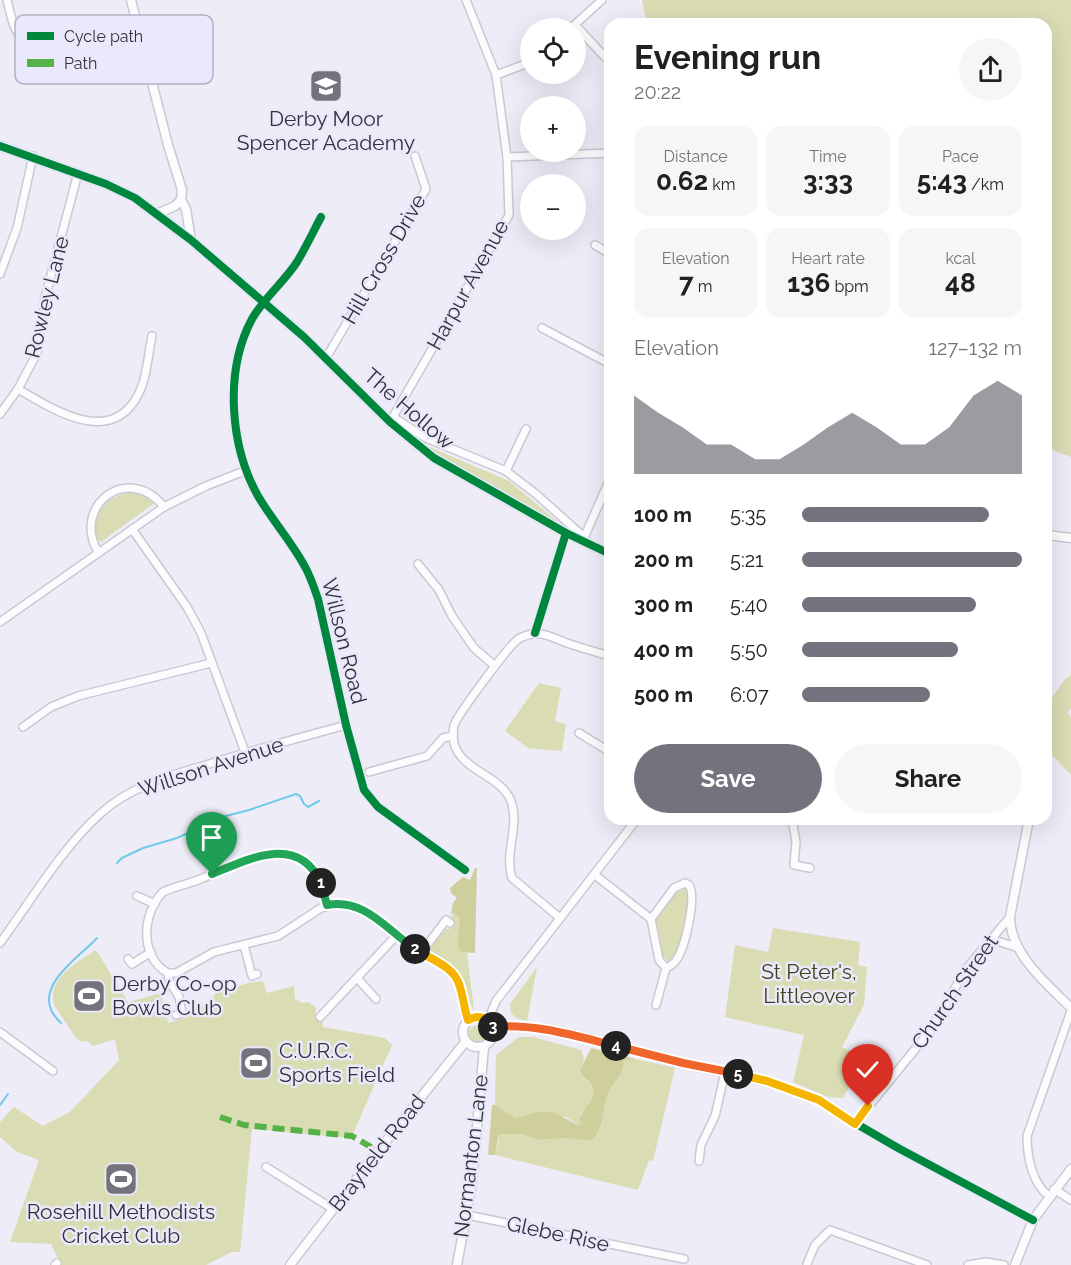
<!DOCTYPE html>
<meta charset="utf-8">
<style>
:root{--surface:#fff;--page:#f6f6f6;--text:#202124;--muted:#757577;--accent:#74727c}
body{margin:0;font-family:Raleway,sans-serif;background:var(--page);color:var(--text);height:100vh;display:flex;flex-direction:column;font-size:22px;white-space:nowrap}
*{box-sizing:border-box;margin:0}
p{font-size:20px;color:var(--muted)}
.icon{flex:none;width:33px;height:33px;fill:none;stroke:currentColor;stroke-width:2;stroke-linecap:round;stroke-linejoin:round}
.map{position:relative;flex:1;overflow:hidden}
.panel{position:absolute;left:604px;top:18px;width:448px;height:807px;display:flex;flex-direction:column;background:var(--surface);border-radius:18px;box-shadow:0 6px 24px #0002}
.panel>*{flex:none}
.tools{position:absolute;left:520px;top:18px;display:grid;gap:12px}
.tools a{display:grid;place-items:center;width:66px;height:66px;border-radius:50%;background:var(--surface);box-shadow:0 6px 24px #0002;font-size:30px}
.pin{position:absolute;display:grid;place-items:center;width:51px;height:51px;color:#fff;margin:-62px -26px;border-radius:50% 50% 50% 0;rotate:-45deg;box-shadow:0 0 6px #0007}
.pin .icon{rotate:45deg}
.km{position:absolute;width:30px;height:30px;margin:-15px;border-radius:50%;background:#222;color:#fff;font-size:16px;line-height:30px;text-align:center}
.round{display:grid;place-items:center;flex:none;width:63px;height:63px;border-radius:32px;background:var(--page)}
.head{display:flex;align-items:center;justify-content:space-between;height:102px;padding:0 30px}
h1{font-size:33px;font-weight:700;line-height:45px}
.metrics{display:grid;grid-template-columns:repeat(3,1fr);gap:9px;height:102px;padding:6px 30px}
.metrics div{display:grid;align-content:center;border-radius:15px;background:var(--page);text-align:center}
.metrics b{font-size:26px;font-weight:700}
.metrics small{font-size:16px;font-weight:400}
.metrics p{font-size:16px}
.chart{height:168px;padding:12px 30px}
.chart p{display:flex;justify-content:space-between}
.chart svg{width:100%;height:108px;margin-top:6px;fill:var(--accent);opacity:.7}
.action{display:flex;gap:12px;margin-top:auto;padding:12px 30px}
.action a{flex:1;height:69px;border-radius:36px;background:var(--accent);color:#fff;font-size:24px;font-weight:700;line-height:69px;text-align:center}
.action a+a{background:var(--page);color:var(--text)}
ul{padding:0 30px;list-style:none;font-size:20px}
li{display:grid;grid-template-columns:96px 72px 1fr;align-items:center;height:45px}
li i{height:15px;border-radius:8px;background:var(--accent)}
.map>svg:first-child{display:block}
</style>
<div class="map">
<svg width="1071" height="1265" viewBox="0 0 1071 1265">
<rect width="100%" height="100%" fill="#eeecf7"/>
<g fill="#dadcb4">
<polygon points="642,0 1071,0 1071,457 1047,448 1047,24 647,24"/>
<polygon points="427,446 509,481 564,527 439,458"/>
<path d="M135,492L146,495L153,501V504L101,542L96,539C88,511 110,494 135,492Z"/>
<polygon points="1071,675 1071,708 1068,712 1071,718 1071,775 1047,750 1047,705 1065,679"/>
<polygon points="539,683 561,688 555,721 566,724 562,751 528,748 505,731"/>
<path d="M681,887L687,888C692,902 682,956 668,961L661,955L654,922L676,889Z"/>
<path d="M454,913L460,917L462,952L467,953L474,1010C466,1000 469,989 463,979C455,965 440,962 430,952V946L442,929H449L455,922L451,917Z"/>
<polygon points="773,928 860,942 858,965 867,967 864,1005 842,1047 855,1053 853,1058 862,1063 843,1098 828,1097 793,1082 804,1035 725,1017 735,945 768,952"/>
<path d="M96,950L128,1002L161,993L168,1023L188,1017L190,1012L209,1002L216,993L248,983L263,981L267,993L294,986L295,999L302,1003L309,1002L316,1008L315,1018L323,1023V1027L385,1038L392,1045L351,1138L252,1129L240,1252H232L206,1265H61L51,1244L10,1242L39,1160L17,1152L0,1137V1122L14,1107L43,1126L70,1112L119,1060L115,1039L93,1046L88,1041L81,1042L76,1038L54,1005C47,978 76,963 96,950Z"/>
<polygon points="537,967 527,1021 516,1018 511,1013 510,1004"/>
<circle cx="478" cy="1035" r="10"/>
<polygon points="519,1037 533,1037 581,1050 584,1059 582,1065 583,1078 589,1082 594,1090 591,1102 580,1115 581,1123 578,1125 566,1117 525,1117 516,1118 495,1105 496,1055"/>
<polygon points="636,1059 675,1068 653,1161 649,1160 638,1190 495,1155 499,1141 498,1134 522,1134 538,1140 567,1138 590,1141 598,1133 608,1091 620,1076 623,1060"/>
</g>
<g fill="#cecf9c">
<polygon points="475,868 477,868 475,953 462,952 459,949 458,942 460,918 454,913 451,914 453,903 457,898 451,893 450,888 463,877 470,880"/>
<path d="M591,1048L636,1059L623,1060C626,1074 613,1082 608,1093C602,1108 605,1131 590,1141L567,1138L538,1140L522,1134H499L495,1155H488L492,1105H495L516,1118L539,1112H552L578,1125L581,1123L579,1119C584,1107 602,1095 589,1082C584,1077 582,1077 580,1070Z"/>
</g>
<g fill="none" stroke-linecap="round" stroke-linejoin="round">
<g stroke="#71c9ec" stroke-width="2">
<polyline points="117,863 122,858 143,848 177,838 226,816 249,810 296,794 300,796 304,804 308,807 319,801"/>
<path d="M61,1023C58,1020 54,1016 52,1012C37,983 81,956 97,938"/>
<polyline points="0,1105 8,1094"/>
</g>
<g stroke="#cac8d2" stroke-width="10">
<g id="minor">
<path d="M7,0C15,30 12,37 44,48"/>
<polyline points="575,25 605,57"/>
<polyline points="571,28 602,0"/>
<polyline points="42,56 46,42"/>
<polyline points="496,75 531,62"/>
<polyline points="507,157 610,153"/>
<path d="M321,217C313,232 306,247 297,262C284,282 264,298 252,319C224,371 230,446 258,496C272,520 291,541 304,565C310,575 314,587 318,599L346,725L364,790L378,807L465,870"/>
<polyline points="595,245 610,254"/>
<polyline points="0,274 17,228 33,156"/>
<polyline points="542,328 610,364"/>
<polyline points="326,358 426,189 415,156"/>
<path d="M18,389C54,410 111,447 138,395C147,378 148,355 152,336"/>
<polyline points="0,414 18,389 37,353 45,298 78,173"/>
<polyline points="393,417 426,438 506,471 536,494 584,537"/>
<polyline points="390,422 509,215 507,157 496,75 466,0"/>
<polyline points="506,471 526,429"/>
<polyline points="132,529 187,607 201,633 245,752"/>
<polyline points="583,540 610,479"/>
<path d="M98,552C71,505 129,462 164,507"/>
<polyline points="418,564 439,590 452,616 474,648 495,666"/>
<polyline points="0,622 164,507 206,486 247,470"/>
<polyline points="23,727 51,707 78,696 211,663"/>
<polyline points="579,733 610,752"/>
<polyline points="369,772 427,756 443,738 453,736"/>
<polyline points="792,819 796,842 794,865 810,868"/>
<path d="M595,875L651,919L674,888L685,883L689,885C697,897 685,947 677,959C674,964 671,966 666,968L659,960L651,919"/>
<polyline points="137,896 155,904"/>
<polyline points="1010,917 966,969 930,1031 855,1123 898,1148 1033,1220"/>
<path d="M560,918L512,878C504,853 520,826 511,801C501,775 461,771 454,743C453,738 453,731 454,725C459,713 505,651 516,641C520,637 527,635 532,634C545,632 555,639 567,643C581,648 596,652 610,656"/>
<polyline points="991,939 1019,948"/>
<path d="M0,943C31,901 61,849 100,814C129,787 169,776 206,765C253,750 299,738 346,725"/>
<polyline points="244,945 252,976 257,974"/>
<polyline points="421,953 446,920 450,923"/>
<polyline points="128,959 132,964 151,952"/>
<polyline points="168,973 176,973 214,952 278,936 321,908 336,904 353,905 370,914 407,943 452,972 460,986 468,1020"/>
<polyline points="358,979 376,999"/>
<polyline points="656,1005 666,968"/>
<path d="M176,1015L182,1013L179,997L169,980L168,973C139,957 142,913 163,892C175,886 190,884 203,878C257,856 308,826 327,905"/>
<polyline points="320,1017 397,935"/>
<polyline points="488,1020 496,1001 637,819"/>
<polyline points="0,1032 53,1071"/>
<polyline points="699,1161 701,1145 715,1116 725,1072"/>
<polyline points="266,1167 333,1209"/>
<polyline points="1054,1189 1071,1200"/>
<path d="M1049,1196C1032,1184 1027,1156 1027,1136L1071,1011"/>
<polyline points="467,1215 684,1259"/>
<polyline points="807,1264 815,1245 830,1230 927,1265"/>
<polyline points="55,1265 57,1263"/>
<polyline points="968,1265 986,1262 1004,1265"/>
</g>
</g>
<g stroke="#cac8d2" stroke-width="11">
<g id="tertiary">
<polyline points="131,0 168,145 182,190 181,200 186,209 191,240"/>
<polyline points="0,146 106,184 135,198 191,240 304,337 390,422 434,458 566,533 610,554"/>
<polyline points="157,214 175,206 181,200"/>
<polyline points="1047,535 1071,538"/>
<path d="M1029,819L1010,917C1010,954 1047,984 1071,1008"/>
<circle cx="478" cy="1032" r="15"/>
<path d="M493,1028C543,1019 629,1051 680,1063C728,1074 771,1079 817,1099C831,1105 842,1115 855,1123"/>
<polyline points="290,1265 378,1151 466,1041"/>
<polyline points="457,1265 472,1183 484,1047"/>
<polyline points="1015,1265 1033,1220 1071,1169"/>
</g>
</g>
<use href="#minor" stroke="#fcfcfe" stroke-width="7"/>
<use href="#tertiary" stroke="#fcfcfe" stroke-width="8"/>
<polyline stroke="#56b246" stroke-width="6" stroke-dasharray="12 6" stroke-linecap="butt" points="220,1117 244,1125 352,1136 378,1151"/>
<g stroke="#eae8fb" stroke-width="11">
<g id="cycleway">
<polyline points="0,146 106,184 135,198 191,240 304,337 390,422 434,458 566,533 610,554"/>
<path d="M321,217C313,232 306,247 297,262C284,282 264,298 252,319C224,371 230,446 258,496C272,520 291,541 304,565C310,575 314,587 318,599L346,725L364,790L378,807L465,870"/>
<polyline points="535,633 566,533"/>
<polyline points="493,1028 518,1025 580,1037 683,1063 747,1076 794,1090 826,1103 855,1123 898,1148 1033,1220"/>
</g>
</g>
<use href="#cycleway" stroke="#00873e" stroke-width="8"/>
</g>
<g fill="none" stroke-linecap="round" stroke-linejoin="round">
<g stroke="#fff" stroke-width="12">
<path id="split-1" d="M212,874C249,859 298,833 321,883"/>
</g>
<g stroke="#fff" stroke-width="12">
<path id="split-2" d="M321,883L327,905C365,898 387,930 415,949"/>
</g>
<g stroke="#fff" stroke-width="12">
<path id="split-3" d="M415,949C430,959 453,966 459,984C463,995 464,1008 468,1020C478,1014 488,1017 493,1027"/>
</g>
<g stroke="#fff" stroke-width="12">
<path id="split-4" d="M493,1027C534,1023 576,1036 616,1046"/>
</g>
<g stroke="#fff" stroke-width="12">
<polyline id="split-5" points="616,1046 683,1063 738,1074"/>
</g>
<g stroke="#fff" stroke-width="12">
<polyline id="split-6" points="738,1074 767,1081 819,1100 855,1124 868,1106"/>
</g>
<use href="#split-1" stroke="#22a559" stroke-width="8"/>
<use href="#split-2" stroke="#22a559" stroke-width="8"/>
<use href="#split-3" stroke="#f5b400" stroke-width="8"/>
<use href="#split-4" stroke="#f0652b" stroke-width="8"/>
<use href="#split-5" stroke="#f0652b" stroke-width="8"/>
<use href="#split-6" stroke="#f5b400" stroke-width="8"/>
</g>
<defs>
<g id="school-square" transform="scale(1.725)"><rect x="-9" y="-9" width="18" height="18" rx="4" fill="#74727c" stroke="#eae8fb"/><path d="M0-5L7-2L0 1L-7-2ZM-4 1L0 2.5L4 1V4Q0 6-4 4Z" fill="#fff"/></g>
<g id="stadium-square" transform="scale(1.725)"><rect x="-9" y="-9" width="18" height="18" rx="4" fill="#74727c" stroke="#eae8fb"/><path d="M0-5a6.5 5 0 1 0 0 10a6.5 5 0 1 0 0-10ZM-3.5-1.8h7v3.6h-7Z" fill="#fff"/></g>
</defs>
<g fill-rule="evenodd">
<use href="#school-square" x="326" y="86"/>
<use href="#stadium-square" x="89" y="996"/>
<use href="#stadium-square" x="256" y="1063"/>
<use href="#stadium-square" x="121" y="1179"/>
</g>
<g text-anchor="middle" stroke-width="5" stroke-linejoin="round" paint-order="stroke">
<g font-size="21" fill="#32313a" stroke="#eae8fb">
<text x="326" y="126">Derby Moor<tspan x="326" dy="24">Spencer Academy</tspan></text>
<text x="112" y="991" text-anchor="start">Derby Co-op<tspan x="112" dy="24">Bowls Club</tspan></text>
<text x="279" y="1058" text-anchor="start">C.U.R.C.<tspan x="279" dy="24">Sports Field</tspan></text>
<text x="121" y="1219">Rosehill Methodists<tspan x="121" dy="24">Cricket Club</tspan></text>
</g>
<g font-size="21" fill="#32313a" stroke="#eae8fb">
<text transform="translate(384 259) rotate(-60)" y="7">Hill Cross Drive</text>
<text transform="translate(468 285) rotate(-61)" y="7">Harpur Avenue</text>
<text transform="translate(47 297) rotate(-76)" y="7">Rowley Lane</text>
<text transform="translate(409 409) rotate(41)" y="7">The Hollow</text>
<text transform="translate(344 641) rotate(76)" y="7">Willson Road</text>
<text transform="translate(211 767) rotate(-18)" y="7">Willson Avenue</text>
<text transform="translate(955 992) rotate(-55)" y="7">Church Street</text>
<text transform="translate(377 1153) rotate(-52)" y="7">Brayfield Road</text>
<text transform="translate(471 1156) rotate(-83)" y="7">Normanton Lane</text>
<text transform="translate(558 1234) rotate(12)" y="7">Glebe Rise</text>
</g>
<g font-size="21" fill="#414319" stroke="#eae8fb">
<text x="809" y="979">St Peter's,<tspan x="809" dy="24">Littleover</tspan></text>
</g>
</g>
<rect x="15" y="15" width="198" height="69" rx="9" fill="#eae8fb" stroke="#b3b1c1" stroke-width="1.5"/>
<rect x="27" y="32" width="27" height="8" fill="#00873e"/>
<rect x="27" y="59" width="27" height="8" fill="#56b246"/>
<g font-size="16" fill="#32313a">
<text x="64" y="42">Cycle path</text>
<text x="64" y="69">Path</text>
</g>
</svg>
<div class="tools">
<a><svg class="icon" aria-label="locate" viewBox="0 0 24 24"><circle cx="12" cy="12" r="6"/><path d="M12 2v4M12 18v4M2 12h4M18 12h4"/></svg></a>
<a>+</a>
<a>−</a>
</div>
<div class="pin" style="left:212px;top:874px;background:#1e9e55"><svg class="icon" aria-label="arrive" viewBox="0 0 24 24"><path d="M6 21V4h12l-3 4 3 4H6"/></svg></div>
<div class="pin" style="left:868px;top:1106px;background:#d93025"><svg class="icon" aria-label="check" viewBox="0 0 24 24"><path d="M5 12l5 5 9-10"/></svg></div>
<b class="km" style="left:321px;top:883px">1</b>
<b class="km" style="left:415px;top:949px">2</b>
<b class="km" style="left:493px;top:1027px">3</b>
<b class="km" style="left:616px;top:1046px">4</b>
<b class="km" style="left:738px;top:1074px">5</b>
<section class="panel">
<div class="head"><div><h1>Evening run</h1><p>20:22</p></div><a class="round"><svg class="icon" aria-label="share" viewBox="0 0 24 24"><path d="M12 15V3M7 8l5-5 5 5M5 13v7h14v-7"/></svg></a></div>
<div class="metrics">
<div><p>Distance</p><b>0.62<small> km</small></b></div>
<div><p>Time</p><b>3:33</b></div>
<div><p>Pace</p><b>5:43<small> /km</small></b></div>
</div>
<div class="metrics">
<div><p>Elevation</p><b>7<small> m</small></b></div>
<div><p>Heart rate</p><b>136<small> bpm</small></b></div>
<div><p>kcal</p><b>48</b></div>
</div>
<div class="chart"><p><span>Elevation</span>127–132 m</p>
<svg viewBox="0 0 160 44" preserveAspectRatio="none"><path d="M0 44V12L10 19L20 25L30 32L40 32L50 38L60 38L70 32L80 25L90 19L100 25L110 32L120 32L130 25L140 12L150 6L160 12V44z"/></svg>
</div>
<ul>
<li><b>100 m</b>5:35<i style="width:85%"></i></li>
<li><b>200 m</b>5:21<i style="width:100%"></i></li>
<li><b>300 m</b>5:40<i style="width:79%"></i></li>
<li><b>400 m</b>5:50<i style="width:71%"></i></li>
<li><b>500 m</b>6:07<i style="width:58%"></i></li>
</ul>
<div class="action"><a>Save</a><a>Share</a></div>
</section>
</div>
